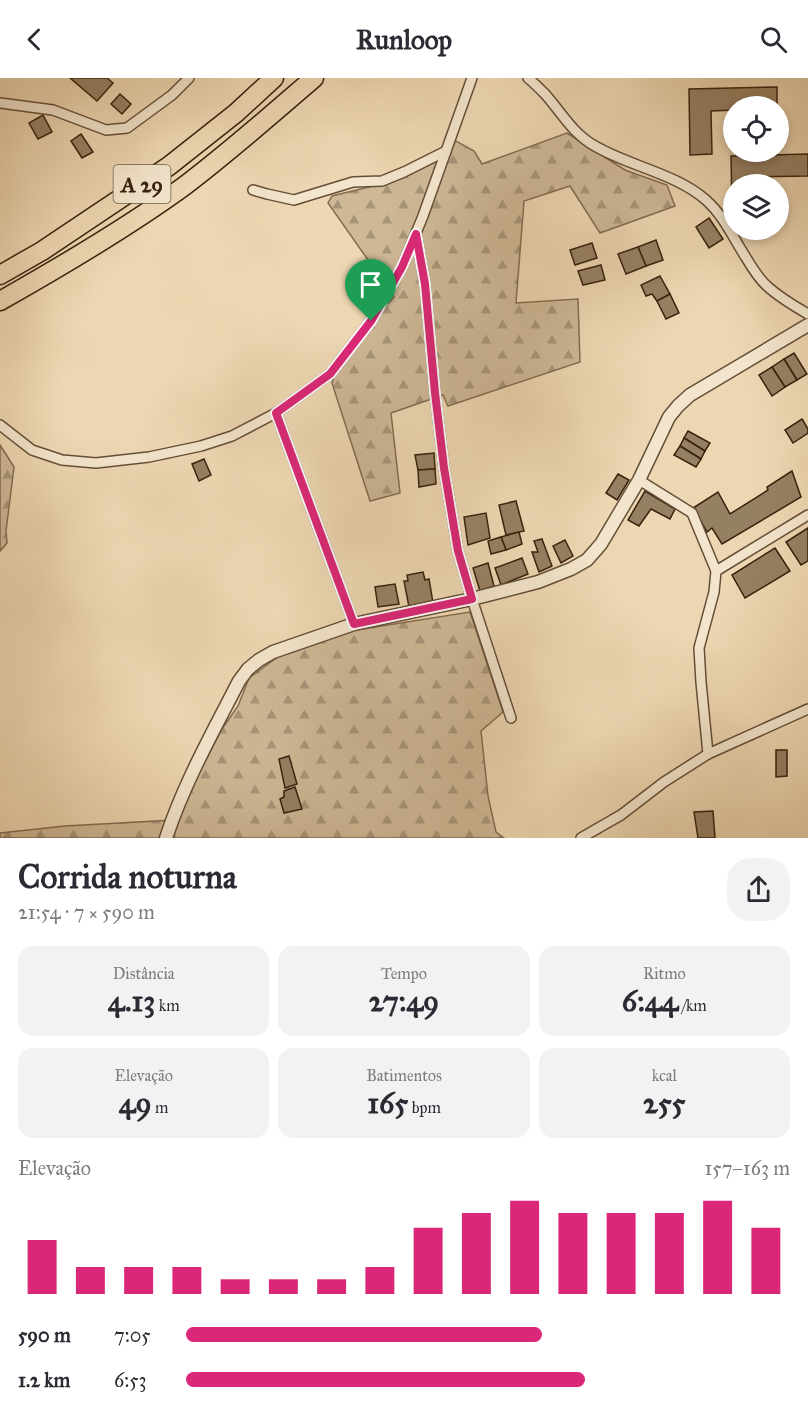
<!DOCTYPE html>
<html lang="pt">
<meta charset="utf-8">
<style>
:root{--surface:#fff;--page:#f2f2f3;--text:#2b2b33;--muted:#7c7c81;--accent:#db2777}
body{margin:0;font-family:"IM FELL Great Primer",serif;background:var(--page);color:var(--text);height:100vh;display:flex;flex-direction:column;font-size:22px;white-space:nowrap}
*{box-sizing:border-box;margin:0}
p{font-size:20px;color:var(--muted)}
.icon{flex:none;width:33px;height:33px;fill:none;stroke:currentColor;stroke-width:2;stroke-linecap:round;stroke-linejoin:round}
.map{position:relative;height:760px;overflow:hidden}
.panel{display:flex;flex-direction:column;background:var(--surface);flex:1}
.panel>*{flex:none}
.controls{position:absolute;left:723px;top:18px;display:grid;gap:12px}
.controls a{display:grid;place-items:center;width:66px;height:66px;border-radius:50%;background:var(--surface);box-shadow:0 3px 9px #0003;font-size:30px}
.pin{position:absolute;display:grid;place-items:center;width:51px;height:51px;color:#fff;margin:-62px -26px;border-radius:50% 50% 50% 0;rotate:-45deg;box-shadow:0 0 6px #0007}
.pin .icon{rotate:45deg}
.round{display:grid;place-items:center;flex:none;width:63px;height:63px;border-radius:24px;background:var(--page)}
.summary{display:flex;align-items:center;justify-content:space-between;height:102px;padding:0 18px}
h1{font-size:33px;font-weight:700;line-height:45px}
.figures{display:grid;grid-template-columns:repeat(3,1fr);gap:9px;height:102px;padding:6px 18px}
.figures div{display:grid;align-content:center;border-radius:15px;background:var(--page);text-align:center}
.figures b{font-size:30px;font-weight:700}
.figures small{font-size:16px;font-weight:400}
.figures p{font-size:16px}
.chart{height:168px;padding:12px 18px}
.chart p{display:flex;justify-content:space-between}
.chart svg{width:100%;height:108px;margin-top:6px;stroke:var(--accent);stroke-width:6}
ul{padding:0 18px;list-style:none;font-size:20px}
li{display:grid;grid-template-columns:96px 72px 1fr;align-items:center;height:45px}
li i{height:15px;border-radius:8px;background:var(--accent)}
header{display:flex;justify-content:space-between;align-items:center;height:78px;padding:0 18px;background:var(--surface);font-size:27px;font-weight:700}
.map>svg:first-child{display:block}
</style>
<header><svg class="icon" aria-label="back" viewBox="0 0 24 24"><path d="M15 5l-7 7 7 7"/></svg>Runloop<svg class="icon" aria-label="search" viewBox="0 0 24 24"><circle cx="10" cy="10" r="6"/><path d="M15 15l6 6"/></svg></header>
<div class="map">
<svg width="808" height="760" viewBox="0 0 808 760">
<defs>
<pattern id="forest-firs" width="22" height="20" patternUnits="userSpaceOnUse" patternTransform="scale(1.5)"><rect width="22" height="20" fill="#ceb896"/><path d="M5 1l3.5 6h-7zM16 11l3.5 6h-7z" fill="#a89579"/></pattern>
</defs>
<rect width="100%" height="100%" fill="#edd7b2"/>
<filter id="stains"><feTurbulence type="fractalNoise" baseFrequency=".00333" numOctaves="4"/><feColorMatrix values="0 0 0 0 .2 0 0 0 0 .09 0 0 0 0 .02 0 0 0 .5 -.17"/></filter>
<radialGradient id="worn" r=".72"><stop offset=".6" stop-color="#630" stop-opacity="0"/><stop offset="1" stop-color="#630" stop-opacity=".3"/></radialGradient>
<g fill="url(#forest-firs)" stroke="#836c52" stroke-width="1.5">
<polygon points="567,55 625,92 667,107 675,128 600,155 570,108 524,123 516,225 578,221 580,284 448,328 443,317 391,335 400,415 370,423 332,305 340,281 394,219 328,125 332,118 369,109 411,91 456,63 474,73 482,86"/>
<polygon points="0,367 14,389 6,453 7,465 0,473"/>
<polygon points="470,534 503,634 481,653 488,718 496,754 504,760 0,760 0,755 65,748 174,742 222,651 238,628 249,600 279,578 331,556"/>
</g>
<g fill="#968063" stroke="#38210e" stroke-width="1.5">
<polygon points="70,0 107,0 113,5 97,23"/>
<polygon points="777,9 777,28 734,28 734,32 711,33 712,76 690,77 689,11"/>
<polygon points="120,16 131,26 122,36 111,26"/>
<polygon points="43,37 52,54 38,61 29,45"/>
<polygon points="81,56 93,74 82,80 71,63"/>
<polygon points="808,76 808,98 754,99 754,106 734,106 732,133 731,78"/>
<polygon points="709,140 723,161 709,170 696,149"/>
<polygon points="656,162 663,182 646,188 638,169"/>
<polygon points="592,165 597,180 575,187 570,172"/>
<polygon points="638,169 646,188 626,196 618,176"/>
<polygon points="601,187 605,202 583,207 578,193"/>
<polygon points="660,198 670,216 657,223 652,216 646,218 641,207"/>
<polygon points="670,216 679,235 666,241 657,223"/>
<polygon points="794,275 807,296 797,302 784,281"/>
<polygon points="784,281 797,302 785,309 772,289"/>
<polygon points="772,289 785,309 772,318 759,297"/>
<polygon points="802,341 808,351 808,355 793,365 785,352"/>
<polygon points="688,353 710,365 705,373 684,360"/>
<polygon points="684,360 705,373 701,381 680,368"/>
<polygon points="680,368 701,381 696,389 674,377"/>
<polygon points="434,375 435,391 418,392 415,377"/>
<polygon points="204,381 211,397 199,403 192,386"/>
<polygon points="435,391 436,406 419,409 418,392"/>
<polygon points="792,393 801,419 722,466 712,450 707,454 693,430 718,414 730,436 768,412 767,409"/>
<polygon points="618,396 629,402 617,422 606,415"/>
<polygon points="645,413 675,431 670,441 651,431 639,448 628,442"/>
<polygon points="516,423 524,453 506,457 499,427"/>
<polygon points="486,435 490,460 468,467 464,439"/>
<polygon points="808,450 808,483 801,487 786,464"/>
<polygon points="519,454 522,466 506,472 501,459"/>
<polygon points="501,459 506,472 491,476 488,463"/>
<polygon points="542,461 552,488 539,494 532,474 538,474 534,463"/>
<polygon points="565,462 573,478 561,485 553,468"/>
<polygon points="775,470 790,493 745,520 732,497"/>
<polygon points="522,480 528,496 501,507 495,490"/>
<polygon points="488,485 494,508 480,513 473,490"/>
<polygon points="423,494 425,502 429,501 433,525 409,529 404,503 408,503 407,497"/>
<polygon points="395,506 399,526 378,529 375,509"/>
<polygon points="776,672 787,672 787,698 776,699"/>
<polygon points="289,678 297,706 285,710 279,681"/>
<polygon points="295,709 302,731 284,735 280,721 284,719 284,713"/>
<polygon points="713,733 715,760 698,760 694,734"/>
</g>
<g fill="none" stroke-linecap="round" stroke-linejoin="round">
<g stroke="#654e37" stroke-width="12">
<g id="minor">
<path d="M528,0C534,5 539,10 545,16C562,35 572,55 595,68C629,88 677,96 706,122C723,137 733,159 745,178C751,188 758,200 767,208C779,219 794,228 808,236"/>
<polyline points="0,25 53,32 106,52 127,50 172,17 189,0"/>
<polyline points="253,112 267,116 294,122 353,104 382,103 404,94 446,73"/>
<polyline points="416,156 425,206 435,315 444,390 458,473 472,521 511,640"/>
<polyline points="276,335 354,546"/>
<polyline points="0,347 32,372 62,382 96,385 149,379 201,368 232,358 276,335 330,296 371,243 402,189 423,138 472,0"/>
<polyline points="639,402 692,435 716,493 714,514 699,570 701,604 708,676"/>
<polyline points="716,493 808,437"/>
<polyline points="581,760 621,737 664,704 708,676 808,631"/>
</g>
</g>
<g stroke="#654e37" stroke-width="15">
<path id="tertiary" d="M166,760C184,705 213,654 239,603L248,591L259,582L273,574L354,546L472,521L538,504L571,491L587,482L601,466L639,402L669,339L678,328L690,317L808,247"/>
</g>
<g stroke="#38210e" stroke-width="21">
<g id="motorway">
<polyline points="0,197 42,173 169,88 236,35 274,0"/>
<path d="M0,223C62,188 125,151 183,109C228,75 271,37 314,0"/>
</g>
</g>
<use href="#minor" stroke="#f3e5cd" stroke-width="9"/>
<use href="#tertiary" stroke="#f3e5cd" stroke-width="12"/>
<use href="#motorway" stroke="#edd7b2" stroke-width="18"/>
</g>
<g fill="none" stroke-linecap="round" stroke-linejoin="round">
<g stroke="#fff" stroke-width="12">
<polygon id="route" points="416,156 425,206 435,315 444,390 458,473 472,521 354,546 276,335 330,296 371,243 402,189"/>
</g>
<use href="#route" stroke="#db2777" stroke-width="8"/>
</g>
<g text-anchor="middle" stroke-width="4.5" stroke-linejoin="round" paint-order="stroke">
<rect fill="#f3e5cd" stroke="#705c47" stroke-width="1.5" x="113.5" y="87" width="57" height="38" rx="4.5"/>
<g font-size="22" font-weight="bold" fill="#38210e">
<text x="142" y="114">A 29</text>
</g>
</g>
<rect width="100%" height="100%" filter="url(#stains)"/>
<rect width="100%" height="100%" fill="url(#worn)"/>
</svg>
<div class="controls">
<a><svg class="icon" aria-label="locate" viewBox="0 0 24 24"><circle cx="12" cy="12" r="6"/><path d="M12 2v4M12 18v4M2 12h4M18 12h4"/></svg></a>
<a><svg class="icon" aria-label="layers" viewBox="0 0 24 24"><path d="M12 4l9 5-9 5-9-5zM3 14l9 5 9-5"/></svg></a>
</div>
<div class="pin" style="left:371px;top:243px;background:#1e9e55"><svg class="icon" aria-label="arrive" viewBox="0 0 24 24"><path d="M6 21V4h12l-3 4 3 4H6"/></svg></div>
</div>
<section class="panel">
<div class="summary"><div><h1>Corrida noturna</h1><p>21:54 · 7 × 590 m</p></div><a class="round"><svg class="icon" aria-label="share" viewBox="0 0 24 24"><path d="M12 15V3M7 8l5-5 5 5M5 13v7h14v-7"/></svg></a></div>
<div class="figures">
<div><p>Distância</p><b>4.13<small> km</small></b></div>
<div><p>Tempo</p><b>27:49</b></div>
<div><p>Ritmo</p><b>6:44<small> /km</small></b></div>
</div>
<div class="figures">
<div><p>Elevação</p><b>49<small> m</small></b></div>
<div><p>Batimentos</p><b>165<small> bpm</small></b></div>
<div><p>kcal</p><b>255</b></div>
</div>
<div class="chart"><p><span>Elevação</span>157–163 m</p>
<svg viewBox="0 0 160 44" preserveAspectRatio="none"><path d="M5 44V22M15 44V33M25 44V33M35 44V33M45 44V38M55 44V38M65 44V38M75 44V33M85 44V17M95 44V11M105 44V6M115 44V11M125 44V11M135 44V11M145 44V6M155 44V17"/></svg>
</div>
<ul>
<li><b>590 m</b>7:05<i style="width:59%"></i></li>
<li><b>1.2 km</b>6:53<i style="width:66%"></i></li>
</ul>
</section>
